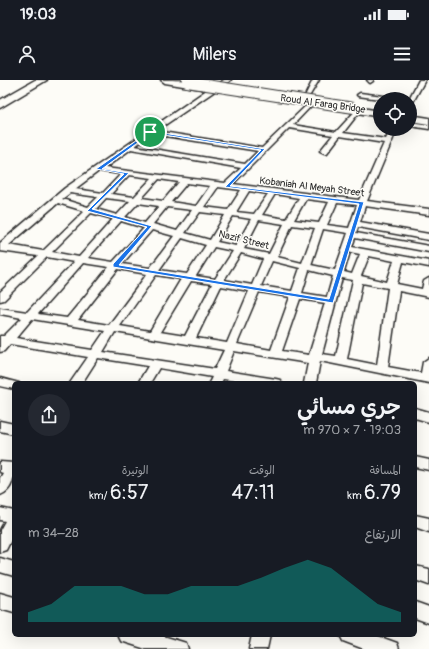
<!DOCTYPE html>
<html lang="ar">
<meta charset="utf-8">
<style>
:root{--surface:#171b24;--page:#242831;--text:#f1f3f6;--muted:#9ea1a6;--accent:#0f766e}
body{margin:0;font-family:Pangolin,"Playpen Sans Arabic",sans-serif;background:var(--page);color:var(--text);direction:rtl;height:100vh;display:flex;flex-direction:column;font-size:15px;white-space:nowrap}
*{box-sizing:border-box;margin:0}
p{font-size:13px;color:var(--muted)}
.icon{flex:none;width:22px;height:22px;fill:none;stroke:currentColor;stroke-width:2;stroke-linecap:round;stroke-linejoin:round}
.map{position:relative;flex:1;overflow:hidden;direction:ltr}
.panel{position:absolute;left:12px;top:301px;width:405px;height:256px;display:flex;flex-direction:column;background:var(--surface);border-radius:6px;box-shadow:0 4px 16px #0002;direction:rtl}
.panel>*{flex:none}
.fabs{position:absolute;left:373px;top:12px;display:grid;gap:8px}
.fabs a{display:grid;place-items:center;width:44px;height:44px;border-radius:50%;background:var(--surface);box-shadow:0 4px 16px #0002;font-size:20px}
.pin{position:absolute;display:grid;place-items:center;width:34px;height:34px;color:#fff;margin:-17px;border:2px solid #fff;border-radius:50%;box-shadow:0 1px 4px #0007}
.round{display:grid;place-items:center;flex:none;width:42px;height:42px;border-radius:21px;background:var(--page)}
.headline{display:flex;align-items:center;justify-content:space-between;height:68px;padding:0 16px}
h1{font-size:22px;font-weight:600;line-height:30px}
.stats{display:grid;grid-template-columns:repeat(3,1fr);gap:6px;height:68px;padding:4px 16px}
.stats div{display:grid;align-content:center}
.stats b{font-size:20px;font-weight:600}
.stats small{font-size:11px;font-weight:400}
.stats p{font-size:11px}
.chart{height:112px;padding:8px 16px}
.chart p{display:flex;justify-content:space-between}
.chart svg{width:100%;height:72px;margin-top:4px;fill:var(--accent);opacity:.7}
.status{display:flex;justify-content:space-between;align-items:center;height:28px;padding:0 20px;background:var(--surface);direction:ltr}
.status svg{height:11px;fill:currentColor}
header{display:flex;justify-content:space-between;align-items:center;height:52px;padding:0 16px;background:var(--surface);font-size:18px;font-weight:600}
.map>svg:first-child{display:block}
</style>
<div class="status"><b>19:03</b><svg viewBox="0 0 49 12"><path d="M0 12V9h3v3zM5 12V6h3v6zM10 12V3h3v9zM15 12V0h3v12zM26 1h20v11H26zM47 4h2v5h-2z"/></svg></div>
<header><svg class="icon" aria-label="menu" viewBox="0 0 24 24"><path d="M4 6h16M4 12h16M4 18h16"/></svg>Milers<svg class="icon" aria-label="person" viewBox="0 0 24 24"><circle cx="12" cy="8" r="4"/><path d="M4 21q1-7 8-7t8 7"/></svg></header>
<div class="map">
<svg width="429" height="569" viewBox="0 0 429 569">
<rect width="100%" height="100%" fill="#fdfcf7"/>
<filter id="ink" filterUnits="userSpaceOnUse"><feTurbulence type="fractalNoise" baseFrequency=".025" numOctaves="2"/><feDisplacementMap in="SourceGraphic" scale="8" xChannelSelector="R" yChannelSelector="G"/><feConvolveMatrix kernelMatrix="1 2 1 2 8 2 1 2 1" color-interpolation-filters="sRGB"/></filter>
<g filter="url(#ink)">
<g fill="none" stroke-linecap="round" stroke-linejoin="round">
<g stroke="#2b2b2b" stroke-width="3">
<g id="street">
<path d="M224,0H231L156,51L262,68L311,21L313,22V24L293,45L336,52L358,28L361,30L343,53L386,59L391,49H397L367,121L429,129V135L365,126L360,142L429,154V160L358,147L356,153L429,166V172L355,158L352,167L429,181V187L403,182L397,204L422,209L424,201L429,198V217L399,211L388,287L421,293L423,282L429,278V303L320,281L316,303H304L308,283L234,271L226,291L276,299L280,300L282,303H250L223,299L221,303H209L212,297L159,288L150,303H138L148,286L98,278L82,303H70L88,277L10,264L4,271L0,272V256H4L22,238L0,234V228L27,232L74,182L47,177L4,220L0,221V212L38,176L0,171V163L65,108L211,7ZM289,48L333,55L320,71L324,73H327L340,56L384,63L359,120L233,104ZM152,54L258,71L245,84L135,66ZM131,69L241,88L225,103L105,88ZM99,91L121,94L103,113L75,109ZM129,95L152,98L134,117L111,114ZM159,99L179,102L163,121L142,118ZM187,103L210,106L196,126L171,122ZM218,107L241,110L228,130L204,127ZM249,111L268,114L254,134L236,132ZM70,113L98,117L88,127L62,119ZM275,114L299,118L286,139L262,135ZM106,118L130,121L117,135L96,129ZM306,119L329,122L319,143L294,140ZM58,123L84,131L43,171L9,165ZM138,123L159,126L145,143L125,137ZM337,123L357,125L349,148L327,145ZM167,127L192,130L177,151L153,144ZM200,132L225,135L210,160L185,153ZM91,133L113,139L79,177L52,172ZM233,136L251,139L236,166L217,162ZM259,140L284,144L269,174L244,169ZM121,141L144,148L113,182L88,178ZM292,145L315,148L302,183L277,177ZM323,149L348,153L335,190L311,185ZM152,150L174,156L150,188L122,184ZM182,158L206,165L187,194L159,190ZM214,167L233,171L215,199L196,196ZM350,172L360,174L352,194L344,192ZM241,173L263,179L252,205L224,200ZM369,176L394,181L387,202L361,196ZM272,181L300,188L292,211L261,206ZM83,183L109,187L67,238L38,234ZM118,189L147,194L109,245L78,240ZM309,190L333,196L327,217L302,213ZM156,195L181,199L150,251L120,246ZM342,198L353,200L336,276L322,274ZM191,201L212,204L185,256L160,252ZM362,203L388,208L377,285L347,279ZM221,206L249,211L227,263L196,258ZM259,212L290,217L271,270L237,264ZM300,219L325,223L309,275L282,271ZM32,239L105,251L92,270L16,258ZM115,252L224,270L215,289L103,272Z"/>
<polygon points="313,0 319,0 307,20 303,20"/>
<polygon points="367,0 373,0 373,1 370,3"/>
<polygon points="419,0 425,0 413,22 410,24 409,19"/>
<polygon points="360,13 391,17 394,19 380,19 358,16 357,15"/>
<polygon points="410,42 429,45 429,49 410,46"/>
<polygon points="0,298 19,303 14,303 14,309 0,306"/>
<polygon points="415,328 429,332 429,342 415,338"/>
<polygon points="0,341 14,344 14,354 0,351"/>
<polygon points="415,377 429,380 429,390 415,387"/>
<path d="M0,382L14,383C14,396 14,410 0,415V398L3,393L0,392Z"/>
<polygon points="0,428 14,431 14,454 6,470 0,472 0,450 5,441 0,440"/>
<polygon points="415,435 429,438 429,452 415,447"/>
<polygon points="0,478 14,482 14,496 0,492"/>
<polygon points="415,486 429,489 429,505 415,500"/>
<polygon points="0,513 14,517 14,533 0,529"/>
<polygon points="415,522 429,527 429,543 415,538"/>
<polygon points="118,555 160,555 186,563 188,569 146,569 121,561"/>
<polygon points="252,555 270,555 267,569 249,569"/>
<polygon points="340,555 375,555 397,563 399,569 364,569 343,561"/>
</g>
</g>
<g stroke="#2b2b2b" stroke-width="3">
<g id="primary">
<path d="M161,0C172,0 203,0 212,7L207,10L165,3Z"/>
<polygon points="332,23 380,31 380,37 329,28 327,26 329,24"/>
<polygon points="410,35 429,38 429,44 410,41"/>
</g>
</g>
<g stroke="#2b2b2b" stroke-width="3">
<polygon id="highway" points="35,0 47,0 0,28 0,20"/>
</g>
<use href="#street" fill="#fdfcf7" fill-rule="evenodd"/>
<use href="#primary" fill="#fdfcf7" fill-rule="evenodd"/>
<use href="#highway" fill="#fdfcf7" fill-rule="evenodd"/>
<g stroke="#2b2b2b" stroke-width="12" stroke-linecap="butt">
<polyline id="primary-bridge" points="187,2 354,28"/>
</g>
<use href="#primary-bridge" stroke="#fdfcf7" stroke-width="10"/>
</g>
</g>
<path fill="#1a73e8" stroke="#fff" fill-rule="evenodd" d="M150,51L265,69L230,106L364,122L333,223L113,187V184L147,147L87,131L124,94L96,89ZM151,53L261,70L225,107L359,124L329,219L119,185L152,146L92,129L129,93L102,89Z"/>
<g text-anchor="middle" stroke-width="3" stroke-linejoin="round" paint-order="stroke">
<g font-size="10" fill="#2b2b2b" stroke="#fdfcf7">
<text transform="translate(323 23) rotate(8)" y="4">Roud Al Farag Bridge</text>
<text transform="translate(312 106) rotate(7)" y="4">Kobaniah Al Meyah Street</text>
<text transform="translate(244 159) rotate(14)" y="4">Nazif Street</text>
</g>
</g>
</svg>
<div class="fabs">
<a><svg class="icon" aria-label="locate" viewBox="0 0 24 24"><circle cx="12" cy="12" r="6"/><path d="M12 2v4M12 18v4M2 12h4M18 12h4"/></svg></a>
</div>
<div class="pin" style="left:150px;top:52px;background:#1e9e55"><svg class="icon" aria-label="arrive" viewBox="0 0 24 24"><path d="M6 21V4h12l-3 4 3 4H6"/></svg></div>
<section class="panel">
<div class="headline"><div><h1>جري مسائي</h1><p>19:03 · 7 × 970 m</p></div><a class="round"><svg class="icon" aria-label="share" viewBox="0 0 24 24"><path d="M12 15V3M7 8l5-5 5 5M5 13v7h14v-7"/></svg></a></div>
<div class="stats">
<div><p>المسافة</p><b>6.79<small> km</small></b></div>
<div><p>الوقت</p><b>47:11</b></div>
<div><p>الوتيرة</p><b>6:57<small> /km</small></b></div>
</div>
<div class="chart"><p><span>الارتفاع</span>28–34 m</p>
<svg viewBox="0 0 160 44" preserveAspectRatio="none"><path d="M0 44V38L10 33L20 22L30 22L40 22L50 27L60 27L70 22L80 22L90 22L100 17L110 11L120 6L130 11L140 22L150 33L160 38V44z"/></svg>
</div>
</section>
</div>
